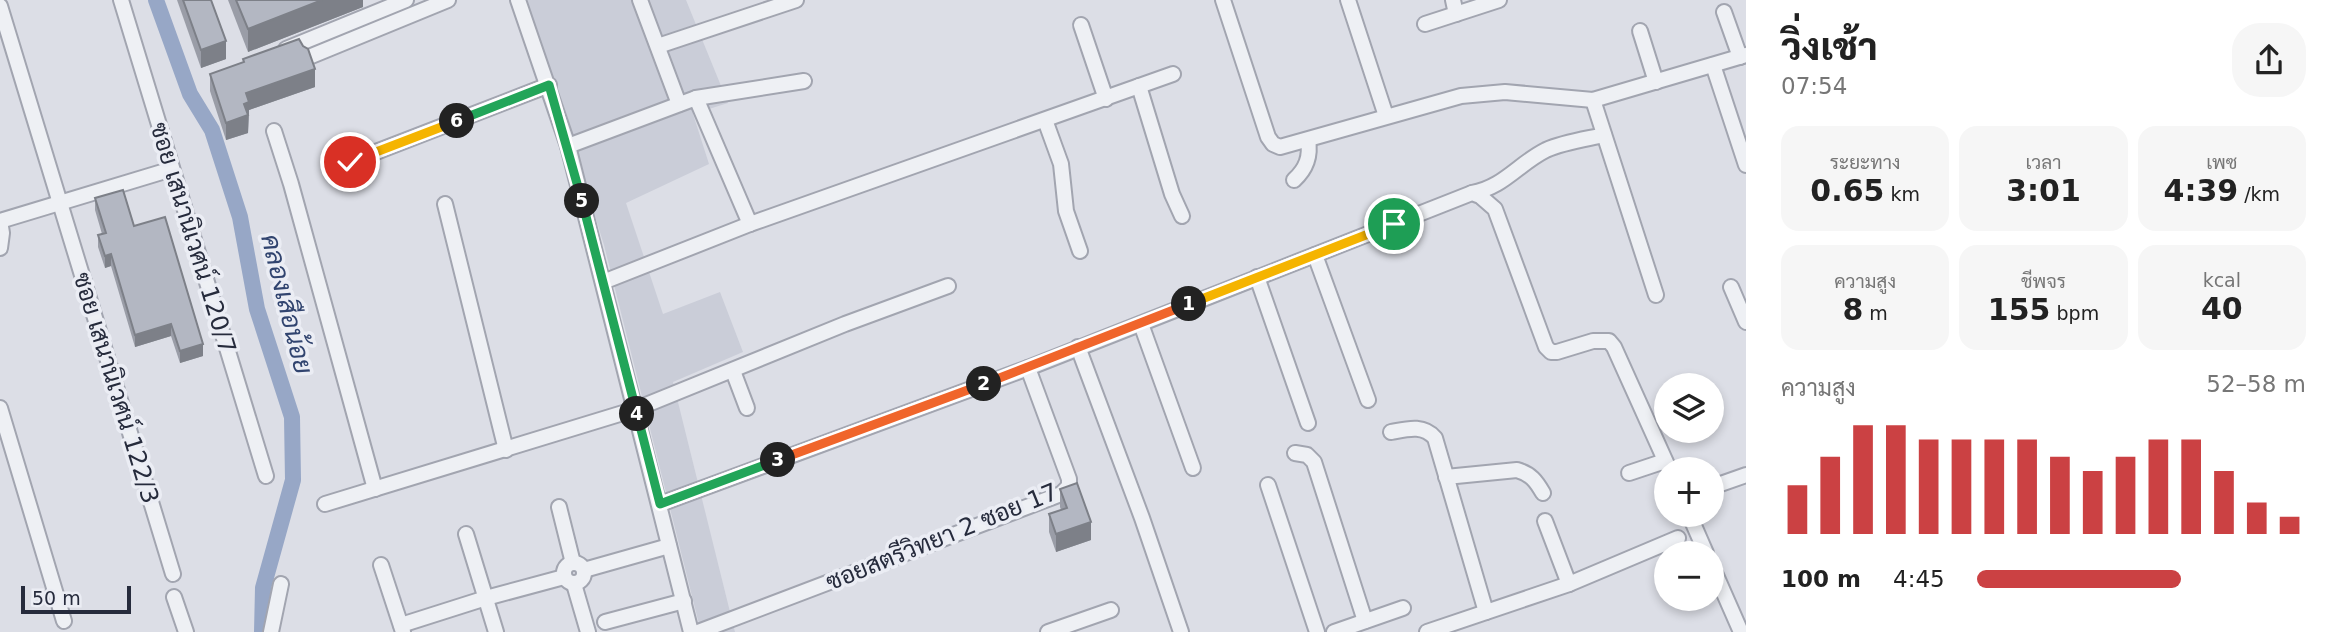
<!DOCTYPE html>
<html lang="th">
<meta charset="utf-8">
<style>
:root{--surface:#fff;--page:#f6f6f6;--text:#222;--muted:#767676;--accent:#cb4143}
body{margin:0;font-family:"DejaVu Sans",Sarabun,sans-serif;background:var(--page);color:var(--text);height:100vh;display:flex;flex-direction:column;font-size:26px;white-space:nowrap}
*{box-sizing:border-box;margin:0}
p{font-size:23px;color:var(--muted)}
.icon{flex:none;width:38px;height:38px;fill:none;stroke:currentColor;stroke-width:2;stroke-linecap:round;stroke-linejoin:round}
.map{position:relative;flex:1;overflow:hidden}
.details{display:flex;flex-direction:column;background:var(--surface);width:595px}
.details>*{flex:none}
.fabs{position:absolute;left:1654px;top:373px;display:grid;gap:14px}
.fabs a{display:grid;place-items:center;width:70px;height:70px;border-radius:50%;background:var(--surface);box-shadow:0 4px 10px #0003;font-size:35px}
.scale{position:absolute;left:21px;bottom:18px;width:110px;box-sizing:border-box;padding-left:7px;border:4px solid #262b3c;border-top:0;font-size:19px;line-height:24px;white-space:nowrap;color:#262b3c;-webkit-text-stroke:5px #ebedf4;paint-order:stroke}
.pin{position:absolute;display:grid;place-items:center;width:60px;height:60px;color:#fff;margin:-30px;border:4px solid #fff;border-radius:50%;box-shadow:0 2px 7px #0007}
.km{position:absolute;width:35px;height:35px;margin:-18px;border-radius:50%;background:#222;color:#fff;font-size:19px;line-height:35px;text-align:center}
.round{display:grid;place-items:center;flex:none;width:74px;height:74px;border-radius:28px;background:var(--page)}
.overview{display:flex;align-items:center;justify-content:space-between;height:119px;padding:0 35px}
h1{font-size:38px;font-weight:800;line-height:52px}
.stats{display:grid;grid-template-columns:repeat(3,1fr);gap:10px;height:119px;padding:7px 35px}
.stats div{display:grid;align-content:center;border-radius:18px;background:var(--page);text-align:center}
.stats b{font-size:30px;font-weight:800}
.stats small{font-size:19px;font-weight:400}
.stats p{font-size:19px}
.chart{height:196px;padding:14px 35px}
.chart p{display:flex;justify-content:space-between}
.chart svg{width:100%;height:126px;margin-top:7px;stroke:var(--accent);stroke-width:6}
ul{padding:0 35px;list-style:none;font-size:23px}
li{display:grid;grid-template-columns:112px 84px 1fr;align-items:center;height:52px}
li i{height:18px;border-radius:9px;background:var(--accent)}
main{display:flex;flex:1;min-height:0}
.map>svg:first-child{display:block}
</style>
<main>
<div class="map">
<svg width="1746" height="632" viewBox="0 0 1746 632">
<rect width="100%" height="100%" fill="#dcdee6"/>
<polygon fill="#cacdd8" points="527,0 686,0 728,103 693,114 709,164 626,203 663,314 720,292 743,352 673,382 735,632 701,632 604,245"/>
<g fill="none" stroke-linecap="round" stroke-linejoin="round">
<polyline stroke="#97a7c6" stroke-width="16" points="156,0 190,94 212,130 240,217 257,309 292,417 293,480 263,588 262,632"/>
<g stroke="#a2a5b0" stroke-width="18">
<g id="minor">
<polyline points="121,0 266,476"/>
<polyline points="518,0 568,146 691,632"/>
<polyline points="640,0 679,104"/>
<polyline points="1223,0 1268,137 1273,144 1280,147 1461,96 1505,92 1593,100 1746,55"/>
<polyline points="1348,0 1386,116"/>
<polyline points="1453,0 1456,14"/>
<polyline points="0,6 173,574"/>
<polyline points="1724,12 1740,57"/>
<polyline points="1425,24 1499,0"/>
<polyline points="1081,25 1106,99"/>
<polyline points="1640,31 1656,82"/>
<polyline points="658,46 796,0"/>
<polyline points="286,49 406,0"/>
<polyline points="309,57 448,0"/>
<polyline points="1713,65 1746,165"/>
<polyline points="1139,86 1172,194 1182,216"/>
<polyline points="696,98 750,224"/>
<polyline points="1593,100 1656,295"/>
<polyline points="1045,120 1061,164 1066,211 1080,251"/>
<polyline points="274,131 291,184 375,489"/>
<polyline points="568,146 696,98 804,81"/>
<polyline points="350,162 549,85"/>
<path d="M1294,180C1306,169 1311,157 1308,140"/>
<path d="M1472,193C1504,187 1518,164 1546,150C1563,142 1586,139 1604,135"/>
<polyline points="445,204 506,450"/>
<polyline points="0,221 172,169"/>
<polyline points="0,221 2,233 0,248"/>
<polyline points="1315,255 1368,400"/>
<polyline points="1257,277 1308,423"/>
<polyline points="603,282 750,224 1173,74"/>
<polyline points="1731,287 1746,322"/>
<polyline points="1141,324 1193,468"/>
<polyline points="1078,347 1142,518 1181,632"/>
<polyline points="733,371 747,408"/>
<polyline points="0,408 64,621"/>
<path d="M1391,432C1407,429 1423,424 1435,438L1486,612"/>
<polyline points="1295,453 1307,455 1314,462 1365,621"/>
<polyline points="1629,473 1665,461"/>
<path d="M1446,477L1517,470C1531,474 1536,481 1543,493"/>
<polyline points="1268,485 1317,632"/>
<polyline points="1712,487 1746,475"/>
<polyline points="325,504 636,409 845,324 948,286"/>
<polyline points="660,504 1028,368 1472,193 1480,196 1495,209 1546,347 1551,352 1557,352 1593,341 1609,341 1614,347 1669,469"/>
<polyline points="559,507 573,563"/>
<polyline points="1689,514 1706,553"/>
<polyline points="1545,521 1569,584"/>
<polyline points="466,534 496,632"/>
<circle cx="574" cy="573" r="10"/>
<polyline points="381,565 403,632"/>
<polyline points="1712,566 1741,632"/>
<polyline points="584,570 669,546"/>
<polyline points="574,584 588,632"/>
<polyline points="174,597 186,632"/>
<polyline points="605,622 684,601"/>
<polyline points="401,625 486,598 564,577"/>
<polyline points="271,632 281,584"/>
<polyline points="698,632 1061,494 1069,486 1069,479 1028,368"/>
<polyline points="1048,632 1111,610"/>
<polyline points="1334,632 1403,608"/>
<polyline points="1427,632 1569,584 1678,538"/>
</g>
</g>
<use href="#minor" stroke="#eef0f4" stroke-width="14"/>
</g>
<g fill="#9a9da7">
<polygon points="177,0 211,0 226,59 201,68"/>
<polygon points="228,0 363,0 363,7 248,52"/>
<polygon points="243,59 315,87 249,110 248,133 226,140 210,91 210,74 243,62"/>
<polygon points="95,198 134,226 203,356 180,363 171,336 135,347 111,266 105,268 98,247 98,235 102,234 95,210"/>
<polygon points="1060,489 1091,540 1056,552 1049,532 1049,514 1061,510 1060,507"/>
</g>
<g fill="#7d8088">
<polygon points="322,0 363,0 363,7 248,52 248,29"/>
<polygon points="226,41 226,59 201,68 201,50"/>
<polygon points="315,69 315,87 249,110 248,133 226,140 226,123 246,93"/>
<polygon points="111,254 111,266 105,268 105,256"/>
<polygon points="171,324 171,336 135,347 135,335"/>
<polygon points="203,344 203,356 180,363 180,351"/>
<polygon points="1091,522 1091,540 1056,552 1056,534"/>
</g>
<g fill="#b3b7c2" stroke="#7d8088" stroke-width="2">
<polygon points="183,0 211,0 226,41 201,50"/>
<polygon points="236,0 322,0 248,29"/>
<polygon points="299,39 303,46 308,49 315,69 246,93 249,102 244,104 248,115 226,123 210,74 244,62 243,59"/>
<polygon points="123,190 134,226 165,217 203,344 180,351 171,324 135,335 111,254 105,256 98,235 106,233 95,198"/>
<polygon points="1077,483 1091,522 1056,534 1049,514 1067,508 1060,489"/>
</g>
<g fill="none" stroke-linecap="round" stroke-linejoin="round">
<g stroke="#fff" stroke-width="14">
<polyline id="split-1" points="1189,304 1394,224"/>
</g>
<g stroke="#fff" stroke-width="14">
<polyline id="split-2" points="984,384 1189,304"/>
</g>
<g stroke="#fff" stroke-width="14">
<polyline id="split-3" points="778,460 984,384"/>
</g>
<g stroke="#fff" stroke-width="14">
<polyline id="split-4" points="637,414 660,504 778,460"/>
</g>
<g stroke="#fff" stroke-width="14">
<polyline id="split-5" points="582,201 637,414"/>
</g>
<g stroke="#fff" stroke-width="14">
<polyline id="split-6" points="457,121 549,85 582,201"/>
</g>
<g stroke="#fff" stroke-width="14">
<polyline id="split-7" points="350,162 457,121"/>
</g>
<use href="#split-1" stroke="#f5b400" stroke-width="9"/>
<use href="#split-2" stroke="#f0652b" stroke-width="9"/>
<use href="#split-3" stroke="#f0652b" stroke-width="9"/>
<use href="#split-4" stroke="#22a559" stroke-width="9"/>
<use href="#split-5" stroke="#22a559" stroke-width="9"/>
<use href="#split-6" stroke="#22a559" stroke-width="9"/>
<use href="#split-7" stroke="#f5b400" stroke-width="9"/>
</g>
<g text-anchor="middle" stroke-width="7" stroke-linejoin="round" paint-order="stroke">
<g font-size="24" fill="#262b3c" stroke="#ebedf4">
<text transform="translate(193 238) rotate(73)" y="8">ซอย เสนานิเวศน์ 120/7</text>
<text transform="translate(116 388) rotate(73)" y="8">ซอย เสนานิเวศน์ 122/3</text>
<text transform="translate(942 537) rotate(-22)" y="8">ซอยสตรีวิทยา 2 ซอย 17</text>
</g>
<g font-size="26" font-style="italic" fill="#31446f" stroke="#ebedf4">
<text transform="translate(287 304) rotate(76)" y="9">คลองเสือน้อย</text>
</g>
</g>
</svg>
<div class="fabs">
<a><svg class="icon" aria-label="layers" viewBox="0 0 24 24"><path d="M12 4l9 5-9 5-9-5zM3 14l9 5 9-5"/></svg></a>
<a>+</a>
<a>−</a>
</div>
<div class="scale">50 m</div>
<div class="pin" style="left:1394px;top:224px;background:#1e9e55"><svg class="icon" aria-label="arrive" viewBox="0 0 24 24"><path d="M6 21V4h12l-3 4 3 4H6"/></svg></div>
<div class="pin" style="left:350px;top:162px;background:#d93025"><svg class="icon" aria-label="check" viewBox="0 0 24 24"><path d="M5 12l5 5 9-10"/></svg></div>
<b class="km" style="left:1189px;top:304px">1</b>
<b class="km" style="left:984px;top:384px">2</b>
<b class="km" style="left:778px;top:460px">3</b>
<b class="km" style="left:637px;top:414px">4</b>
<b class="km" style="left:582px;top:201px">5</b>
<b class="km" style="left:457px;top:121px">6</b>
</div>
<section class="details">
<div class="overview"><div><h1>วิ่งเช้า</h1><p>07:54</p></div><a class="round"><svg class="icon" aria-label="share" viewBox="0 0 24 24"><path d="M12 15V3M7 8l5-5 5 5M5 13v7h14v-7"/></svg></a></div>
<div class="stats">
<div><p>ระยะทาง</p><b>0.65<small> km</small></b></div>
<div><p>เวลา</p><b>3:01</b></div>
<div><p>เพซ</p><b>4:39<small> /km</small></b></div>
</div>
<div class="stats">
<div><p>ความสูง</p><b>8<small> m</small></b></div>
<div><p>ชีพจร</p><b>155<small> bpm</small></b></div>
<div><p>kcal</p><b>40</b></div>
</div>
<div class="chart"><p><span>ความสูง</span>52–58 m</p>
<svg viewBox="0 0 160 44" preserveAspectRatio="none"><path d="M5 44V27M15 44V17M25 44V6M35 44V6M45 44V11M55 44V11M65 44V11M75 44V11M85 44V17M95 44V22M105 44V17M115 44V11M125 44V11M135 44V22M145 44V33M155 44V38"/></svg>
</div>
<ul>
<li><b>100 m</b>4:45<i style="width:62%"></i></li>
</ul>
</section>
</main>
